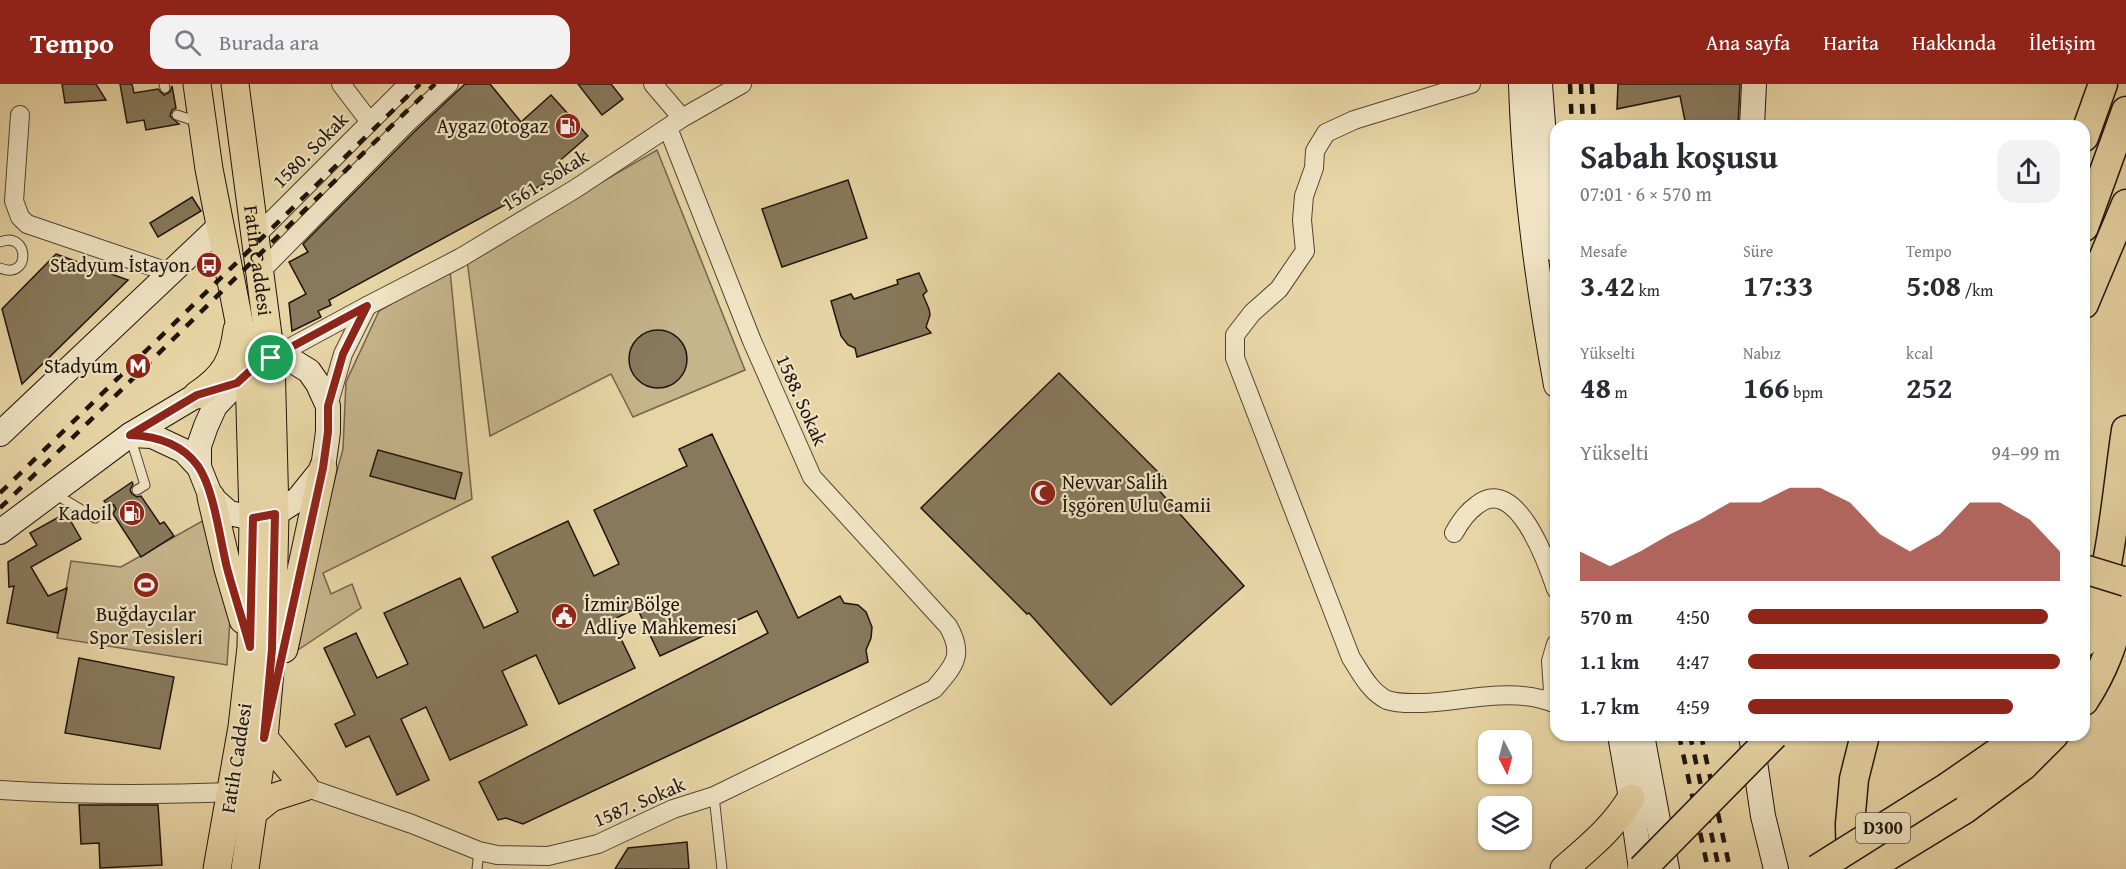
<!DOCTYPE html>
<html lang="tr">
<meta charset="utf-8">
<style>
:root{--surface:#fff;--page:#f2f2f3;--text:#2b2b33;--muted:#7c7c81;--accent:#8f2418}
body{margin:0;font-family:"Gentium Book Plus",serif;background:var(--page);color:var(--text);height:100vh;display:flex;flex-direction:column;font-size:22px;white-space:nowrap}
*{box-sizing:border-box;margin:0}
p{font-size:20px;color:var(--muted)}
.icon{flex:none;width:33px;height:33px;fill:none;stroke:currentColor;stroke-width:2;stroke-linecap:round;stroke-linejoin:round}
.map{position:relative;flex:1;overflow:hidden}
.side{position:absolute;left:1550px;top:36px;width:540px;height:621px;display:flex;flex-direction:column;background:var(--surface);border-radius:18px;box-shadow:0 2px 4px #0004}
.side>*{flex:none}
.needle{width:39px;rotate:174deg}
.fabs{position:absolute;left:1478px;top:646px;display:grid;gap:12px}
.fabs a{display:grid;place-items:center;width:54px;height:54px;border-radius:12px;background:var(--surface);box-shadow:0 2px 4px #0004;font-size:30px}
.pin{position:absolute;display:grid;place-items:center;width:51px;height:51px;color:#fff;margin:-26px;border:3px solid #fff;border-radius:50%;box-shadow:0 2px 6px #0007}
.round{display:grid;place-items:center;flex:none;width:63px;height:63px;border-radius:18px;background:var(--page)}
.overview{display:flex;align-items:center;justify-content:space-between;height:102px;padding:0 30px}
h1{font-size:33px;font-weight:700;line-height:45px}
.metrics{display:grid;grid-template-columns:repeat(3,1fr);gap:9px;height:102px;padding:6px 30px}
.metrics div{display:grid;align-content:center}
.metrics b{font-size:30px;font-weight:700}
.metrics small{font-size:16px;font-weight:400}
.metrics p{font-size:16px}
.chart{height:168px;padding:12px 30px}
.chart p{display:flex;justify-content:space-between}
.chart svg{width:100%;height:108px;margin-top:6px;fill:var(--accent);opacity:.7}
ul{padding:0 30px;list-style:none;font-size:20px}
li{display:grid;grid-template-columns:96px 72px 1fr;align-items:center;height:45px}
li i{height:15px;border-radius:8px;background:var(--accent)}
header{display:flex;align-items:center;gap:36px;box-sizing:border-box;height:84px;padding:0 30px;background:var(--accent);color:#fff}
header strong{font-size:28px}
nav{display:flex;gap:33px;margin-inline-start:auto;font-size:21px}
.search{width:420px;height:54px;background:var(--page);display:flex;align-items:center;gap:15px;box-sizing:border-box;padding:0 21px;border-radius:18px;color:var(--muted);font-size:22px}
.map>svg:first-child{display:block}
</style>
<header>
<strong>Tempo</strong>
<div class="search"><svg class="icon" aria-label="search" viewBox="0 0 24 24"><circle cx="10" cy="10" r="6"/><path d="M15 15l6 6"/></svg>Burada ara</div>
<nav><a>Ana sayfa</a><a>Harita</a><a>Hakkında</a><a>İletişim</a></nav>
</header>
<div class="map">
<svg width="2126" height="785" viewBox="0 0 2126 785">
<rect width="100%" height="100%" fill="#e8d5a5"/>
<filter id="stains"><feTurbulence type="fractalNoise" baseFrequency=".00333" numOctaves="4"/><feColorMatrix values="0 0 0 0 .2 0 0 0 0 .09 0 0 0 0 .02 0 0 0 .5 -.17"/></filter>
<radialGradient id="worn" r=".72"><stop offset=".6" stop-color="#630" stop-opacity="0"/><stop offset="1" stop-color="#630" stop-opacity=".3"/></radialGradient>
<g fill="#c6b48b" stroke="#72644c" stroke-width="1.5">
<polygon points="657,66 745,286 633,333 611,290 490,352 467,176"/>
<polygon points="450,186 472,415 323,489 331,510 352,500 361,524 298,566 323,438 343,365 346,298 379,227"/>
<polygon points="204,436 231,520 227,581 57,554 71,477 121,483"/>
</g>
<g fill="#88795c" stroke="#1f150d" stroke-width="1.5">
<polygon points="62,0 96,0 106,16 65,19"/>
<polygon points="120,0 132,0 134,9 158,5 164,11 170,8 172,2 176,24 172,26 170,32 179,40 146,46 144,36 127,39"/>
<polygon points="465,0 490,0 521,38 551,11 588,52 556,80 564,89 329,216 331,221 318,227 321,233 292,247 289,219 306,210 289,178 308,168 303,160 414,48"/>
<polygon points="578,0 611,0 623,15 602,31"/>
<polygon points="1618,0 1740,0 1738,42 1686,42 1680,12 1617,25"/>
<polygon points="848,96 867,154 782,183 762,125"/>
<polygon points="192,113 201,127 158,153 150,139"/>
<polygon points="56,170 128,196 22,300 2,225"/>
<polygon points="919,189 927,207 923,211 929,225 930,231 926,243 931,249 857,273 855,264 848,261 841,252 831,217 851,210 854,215 898,200 897,196"/>
<circle cx="658" cy="275" r="29"/>
<polygon points="1059,289 1164,394 1156,403 1244,502 1111,621 1029,529 1027,530 921,424"/>
<polygon points="712,350 798,534 840,512 844,519 858,521 866,528 872,543 871,554 866,566 868,578 523,740 506,734 498,736 479,698 768,549 757,527 660,572 637,524 612,536 635,584 559,620 536,571 502,587 527,641 450,676 426,623 401,635 429,696 397,711 369,652 346,663 335,640 355,631 324,564 356,549 377,594 408,580 384,529 460,494 484,544 518,528 492,473 568,437 594,492 619,480 594,426 687,382 679,365"/>
<polygon points="378,366 462,389 455,415 370,392"/>
<polygon points="132,398 133,400 130,406 132,410 137,413 141,412 160,440 164,438 174,452 141,473 113,430 116,425 114,421 109,418 106,419 104,417"/>
<polygon points="66,429 81,455 31,483 48,512 67,504 58,549 7,539 14,502 9,503 8,478 37,461 30,449"/>
<polygon points="79,574 174,593 160,665 65,649"/>
<polygon points="79,721 158,721 162,781 100,784 99,759 81,760"/>
<polygon points="687,758 689,785 615,785 628,764"/>
</g>
<g fill="none" stroke-linecap="round" stroke-linejoin="round">
<g stroke="#514533" stroke-width="11">
<g id="service">
<polyline points="164,0 165,4"/>
<polyline points="177,31 198,38"/>
<path d="M0,158C30,146 31,197 0,184"/>
<polyline points="130,352 145,401 137,406"/>
<polyline points="55,410 95,434 109,425"/>
<polyline points="714,712 722,785"/>
<polyline points="477,785 479,767"/>
</g>
</g>
<g stroke="#514533" stroke-width="20">
<g id="minor">
<polyline points="341,0 370,38"/>
<polyline points="653,0 682,34"/>
<path d="M1471,0L1354,36L1326,49L1315,67L1314,84L1304,112L1302,136L1305,167L1279,205L1252,229L1235,251V274L1351,574C1361,589 1370,608 1387,616C1398,620 1412,619 1423,619C1466,617 1514,602 1556,620"/>
<polyline points="20,31 14,117 20,133 27,140 171,189"/>
<polyline points="256,152 408,0"/>
<polyline points="260,188 406,40 449,0"/>
<polyline points="271,274 367,222 460,174 575,105 682,34 742,0"/>
<polyline points="328,322 343,270 367,222"/>
<path d="M1454,449C1460,438 1467,428 1477,421C1516,390 1547,478 1556,505"/>
<polyline points="1548,616 1553,607 1551,577 1556,560"/>
<path d="M305,703L412,740L479,767L497,771L548,772L598,760L673,725L714,712L934,605C954,582 965,571 948,542L812,393L752,257L668,44"/>
<path d="M0,706C78,711 154,711 232,708"/>
</g>
</g>
<g stroke="#1f150d" stroke-width="26">
<g id="secondary">
<path d="M1521,0C1524,99 1538,203 1556,301"/>
<polyline points="1540,0 1547,94 1556,166"/>
<polyline points="1752,42 1754,0"/>
<polyline points="0,350 221,141"/>
<polyline points="130,351 152,352 184,367 199,383 211,413 229,429 253,434 275,430 298,415 323,384 328,348 328,322 318,300 309,287 291,276 271,274 249,288 237,299 215,322 206,342 199,362 199,383"/>
<polyline points="0,448 130,351 197,311 214,306"/>
<polyline points="1620,651 1631,714 1641,785"/>
<polyline points="1642,651 1667,785"/>
<polyline points="1751,651 1763,732 1776,785"/>
</g>
</g>
<g stroke="#1f150d" stroke-width="29">
<g id="primary">
<polyline points="197,0 209,85 249,288 253,434 251,563 242,643 217,785"/>
<path id="s1" d="M235,0L271,274L275,430L272,565L264,654L245,785"/>
<path d="M197,311C224,293 233,278 237,246"/>
<polyline points="211,413 228,485 243,536"/>
<polyline points="284,565 323,384"/>
<polyline points="255,727 271,714 305,703 264,654"/>
<path d="M1564,785C1589,763 1614,743 1631,714"/>
</g>
</g>
<g stroke="#1f150d" stroke-width="31">
<g id="trunk">
<polyline points="2084,53 2103,0"/>
<polyline points="2084,143 2126,27"/>
<polyline points="2084,220 2126,120"/>
<path d="M2084,558C2111,496 2116,413 2126,346"/>
<path d="M2084,617C2107,582 2114,554 2126,514"/>
<polyline points="1949,702 2001,666 2017,651"/>
<polyline points="1851,785 1850,740 1854,695 1865,651"/>
<polyline points="1867,785 1965,725 2023,682 2054,651"/>
</g>
</g>
<use href="#service" stroke="#f0e4c4" stroke-width="9"/>
<use href="#minor" stroke="#f0e4c4" stroke-width="18"/>
<use href="#secondary" stroke="#f0e4c4" stroke-width="24"/>
<use href="#primary" stroke="#e8d5a5" stroke-width="27"/>
<use href="#trunk" stroke="#e8d5a5" stroke-width="28"/>
<g stroke="#1f150d" stroke-width="4.5" stroke-dasharray="10 10" stroke-linecap="butt">
<polyline points="1570,0 1572,42"/>
<polyline points="1581,0 1583,42"/>
<polyline points="1592,0 1594,42"/>
<polyline points="0,409 420,0"/>
<path d="M0,424C146,283 289,140 435,0"/>
<polyline points="1679,651 1708,785"/>
<polyline points="1690,651 1719,785"/>
<polyline points="1701,651 1730,785"/>
</g>
<g stroke="#1f150d" stroke-width="31" stroke-linecap="butt">
<g id="trunk-bridge">
<polyline points="2084,485 2126,498"/>
<polyline points="1642,785 1774,651"/>
<polyline points="1817,785 1949,702"/>
</g>
</g>
<use href="#trunk-bridge" stroke="#e8d5a5" stroke-width="28"/>
</g>
<g fill="none" stroke-linecap="round" stroke-linejoin="round">
<g stroke="#fff" stroke-width="12">
<path id="route" d="M367,222L343,270L328,322V348L323,384L264,654L272,565L275,430L253,434L250,563C243,537 234,510 227,484C220,456 214,405 198,382C182,360 156,352 130,351L197,311L237,299L249,288L271,274Z"/>
</g>
<use href="#route" stroke="#8f2418" stroke-width="8"/>
</g>
<defs>
<g id="fuel-disc" transform="scale(1.35)"><circle r="9.5" fill="#8f2418" stroke="#f0e4c4"/><path d="M-5.5-6h7V0h2V4h1.3V-2.5L3-4.5l.8-.8L6-3V5H2.5V1h-1V6h-7ZM-4.2-4.7v3.2H.2V-4.7Z" fill="#fff"/></g>
<g id="bus-disc" transform="scale(1.35)"><circle r="9.5" fill="#8f2418" stroke="#f0e4c4"/><path d="M-5-6H5V4H4V6H2V4H-2V6H-4V4H-5ZM-3.5-4V0h7V-4ZM-3.5 1.2v1.5H-2V1.2ZM2 1.2v1.5H3.5V1.2Z" fill="#fff"/></g>
<g id="metro-disc" transform="scale(1.35)"><circle r="9.5" fill="#8f2418" stroke="#f0e4c4"/><path d="M-5.5 5V-5H-3L0 0L3-5H5.5V5H3V-.5L0 4L-3-.5V5Z" fill="#fff"/></g>
<g id="mosque-disc" transform="scale(1.35)"><circle r="9.5" fill="#8f2418" stroke="#f0e4c4"/><path d="M3.5-4.9A6 6 0 1 0 3.5 4.9A5 5 0 1 1 3.5-4.9Z" fill="#fff"/></g>
<g id="stadium-disc" transform="scale(1.35)"><circle r="9.5" fill="#8f2418" stroke="#f0e4c4"/><path d="M0-5a6.5 5 0 1 0 0 10a6.5 5 0 1 0 0-10ZM-3.5-1.8h7v3.6h-7Z" fill="#fff"/></g>
<g id="civic-disc" transform="scale(1.35)"><circle r="9.5" fill="#8f2418" stroke="#f0e4c4"/><path d="M-.6-6.5H3V-4.5H.6V-3L4-1V1h2V6H-6V1h2V-1L-.6-3ZM-1.2 2.5V6h2.4V2.5Z" fill="#fff"/></g>
</defs>
<g fill-rule="evenodd">
<use href="#fuel-disc" x="568" y="42"/>
<use href="#bus-disc" x="209" y="181"/>
<use href="#metro-disc" x="138" y="282"/>
<use href="#mosque-disc" x="1043" y="409"/>
<use href="#fuel-disc" x="132" y="429"/>
<use href="#stadium-disc" x="146" y="501"/>
<use href="#civic-disc" x="564" y="532"/>
</g>
<g text-anchor="middle" stroke-width="4.5" stroke-linejoin="round" paint-order="stroke">
<rect fill="#f0e4c4" stroke="#5e5344" stroke-width="1.5" x="1856" y="729" width="54" height="30" rx="4.5"/>
<g font-size="18" font-weight="bold" fill="#1f150d">
<text x="1883" y="750">D300</text>
</g>
<g font-size="20" fill="#1f150d" stroke="#f0e4c4" text-anchor="end">
<text x="548" y="49">Aygaz Otogaz</text>
<text x="190" y="188">Stadyum İstayon</text>
<text x="118" y="289">Stadyum</text>
<text x="1062" y="405" text-anchor="start">Nevvar Salih<tspan x="1062" dy="23">İşgören Ulu Camii</tspan></text>
<text x="112" y="436">Kadoil</text>
<text x="584" y="527" text-anchor="start">İzmir Bölge<tspan x="584" dy="23">Adliye Mahkemesi</tspan></text>
<text x="146" y="537" text-anchor="middle">Buğdaycılar<tspan x="146" dy="23">Spor Tesisleri</tspan></text>
</g>
<g font-size="20" fill="#1f150d" stroke="#f0e4c4">
<text transform="translate(310 66) rotate(-45)" y="7">1580. Sokak</text>
<text transform="translate(545 96) rotate(-32)" y="7">1561. Sokak</text>
<text dy="7" stroke="none"><textPath href="#s1" startOffset="178">Fatih Caddesi</textPath></text>
<text transform="translate(802 316) rotate(66)" y="7">1588. Sokak</text>
<text transform="translate(236 674) rotate(-81)" y="7">Fatih Caddesi</text>
<text transform="translate(639 718) rotate(-23)" y="7">1587. Sokak</text>
</g>
</g>
<rect width="100%" height="100%" filter="url(#stains)"/>
<rect width="100%" height="100%" fill="url(#worn)"/>
</svg>
<div class="fabs">
<a><svg class="needle" viewBox="-14 -14 28 28"><path d="M0-13l5 13h-10z" fill="#e53935"/><path d="M0 13l5-13h-10z" fill="#7c7c81"/></svg></a>
<a><svg class="icon" aria-label="layers" viewBox="0 0 24 24"><path d="M12 4l9 5-9 5-9-5zM3 14l9 5 9-5"/></svg></a>
</div>
<div class="pin" style="left:271px;top:274px;background:#1e9e55"><svg class="icon" aria-label="arrive" viewBox="0 0 24 24"><path d="M6 21V4h12l-3 4 3 4H6"/></svg></div>
<section class="side">
<div class="overview"><div><h1>Sabah koşusu</h1><p>07:01 · 6 × 570 m</p></div><a class="round"><svg class="icon" aria-label="share" viewBox="0 0 24 24"><path d="M12 15V3M7 8l5-5 5 5M5 13v7h14v-7"/></svg></a></div>
<div class="metrics">
<div><p>Mesafe</p><b>3.42<small> km</small></b></div>
<div><p>Süre</p><b>17:33</b></div>
<div><p>Tempo</p><b>5:08<small> /km</small></b></div>
</div>
<div class="metrics">
<div><p>Yükselti</p><b>48<small> m</small></b></div>
<div><p>Nabız</p><b>166<small> bpm</small></b></div>
<div><p>kcal</p><b>252</b></div>
</div>
<div class="chart"><p><span>Yükselti</span>94–99 m</p>
<svg viewBox="0 0 160 44" preserveAspectRatio="none"><path d="M0 44V32L10 38L20 32L30 25L40 19L50 12L60 12L70 6L80 6L90 12L100 25L110 32L120 25L130 12L140 12L150 19L160 32V44z"/></svg>
</div>
<ul>
<li><b>570 m</b>4:50<i style="width:96%"></i></li>
<li><b>1.1 km</b>4:47<i style="width:100%"></i></li>
<li><b>1.7 km</b>4:59<i style="width:85%"></i></li>
</ul>
</section>
</div>
